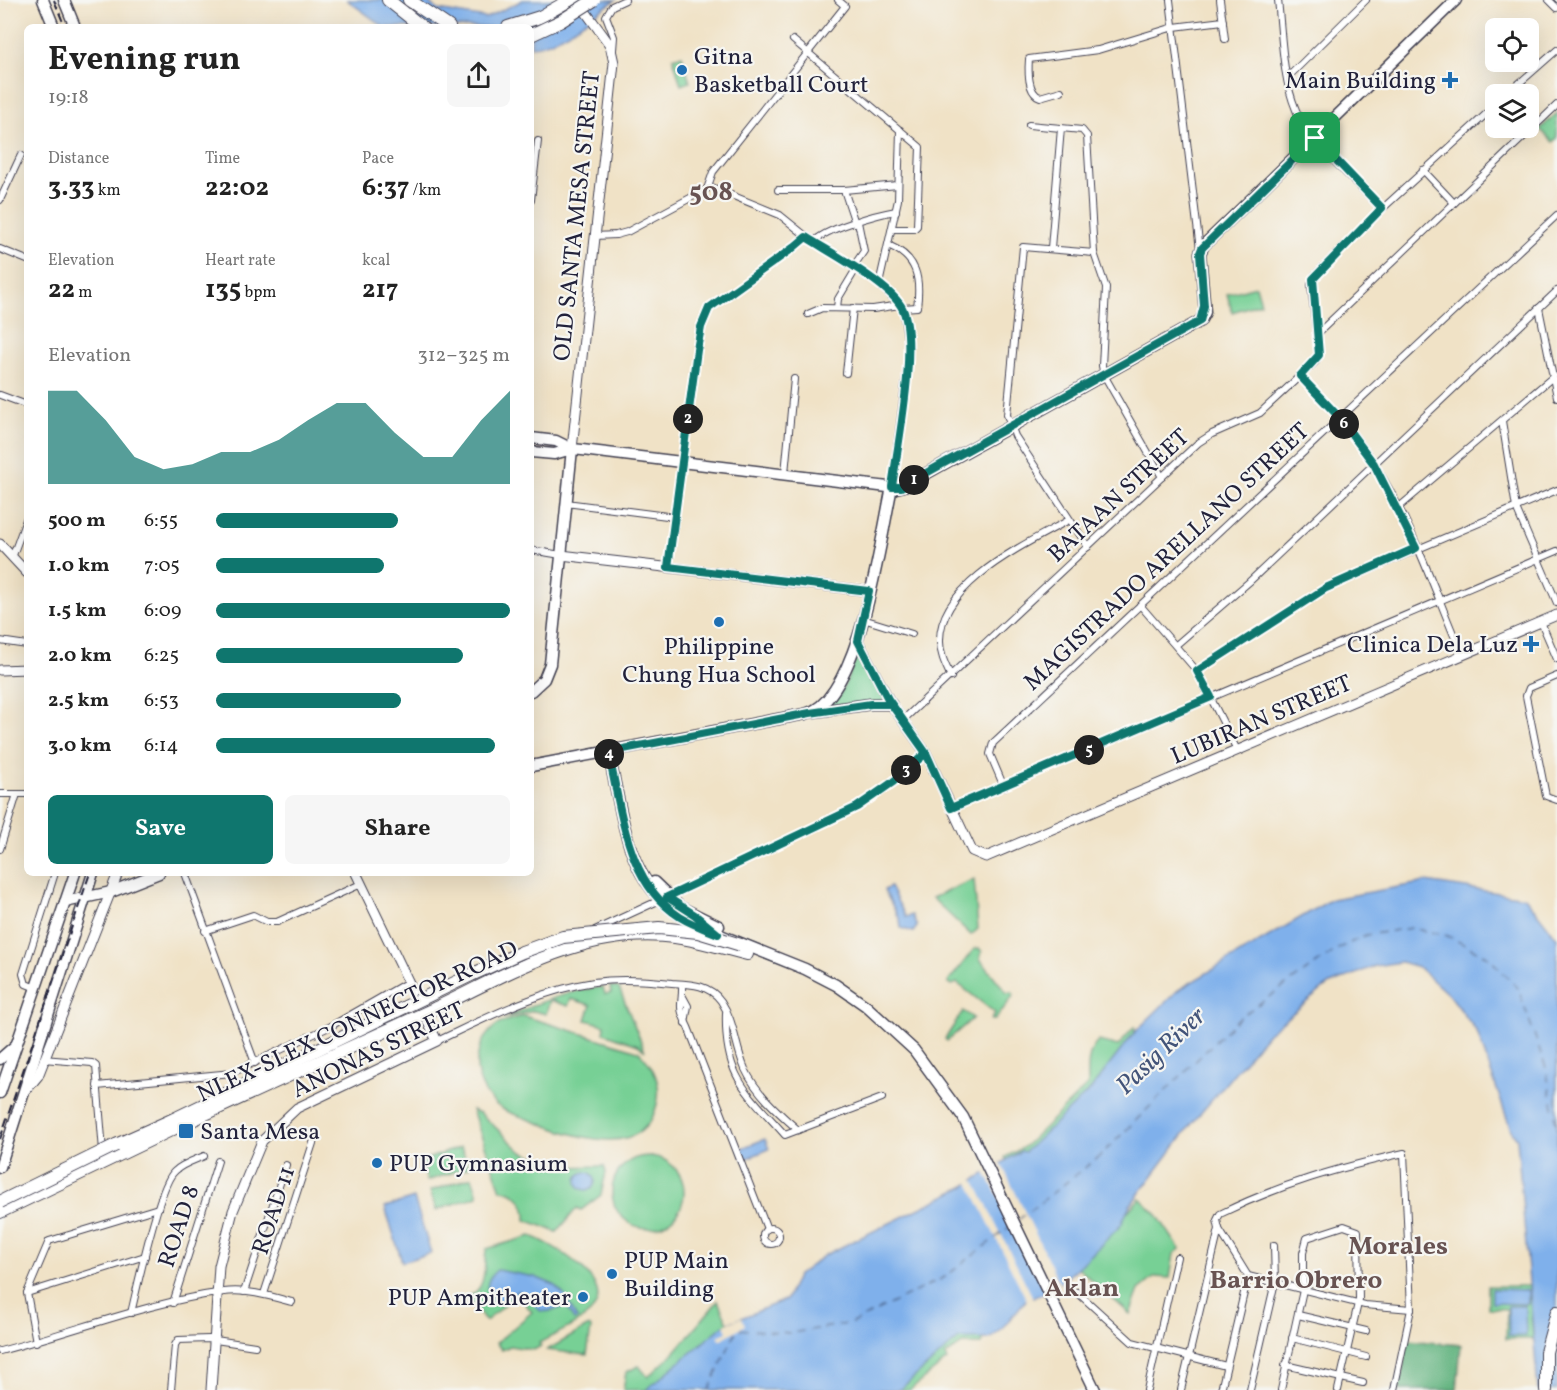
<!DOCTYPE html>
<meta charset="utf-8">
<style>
:root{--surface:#fff;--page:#f6f6f6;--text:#222;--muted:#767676;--accent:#0f766e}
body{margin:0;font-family:Vollkorn,serif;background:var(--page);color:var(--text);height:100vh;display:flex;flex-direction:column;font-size:22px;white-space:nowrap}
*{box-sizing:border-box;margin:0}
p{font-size:20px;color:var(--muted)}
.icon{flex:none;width:33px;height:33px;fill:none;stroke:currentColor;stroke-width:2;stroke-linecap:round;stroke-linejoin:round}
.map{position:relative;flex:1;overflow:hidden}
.panel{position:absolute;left:24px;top:24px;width:510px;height:852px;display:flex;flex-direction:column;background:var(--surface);border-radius:9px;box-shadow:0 6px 24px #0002}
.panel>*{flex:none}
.buttons{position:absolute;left:1485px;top:18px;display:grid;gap:12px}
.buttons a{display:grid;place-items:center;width:54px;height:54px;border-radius:9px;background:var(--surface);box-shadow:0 6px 24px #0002;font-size:30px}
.pin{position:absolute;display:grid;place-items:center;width:51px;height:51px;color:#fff;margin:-26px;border-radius:12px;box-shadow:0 3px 9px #0006}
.km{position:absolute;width:30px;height:30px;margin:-15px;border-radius:50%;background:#222;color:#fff;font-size:16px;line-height:30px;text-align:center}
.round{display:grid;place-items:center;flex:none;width:63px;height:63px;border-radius:9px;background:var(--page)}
.head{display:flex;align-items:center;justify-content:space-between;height:102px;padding:0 24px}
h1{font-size:33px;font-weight:700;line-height:45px}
.metrics{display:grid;grid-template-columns:repeat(3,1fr);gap:9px;height:102px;padding:6px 24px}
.metrics div{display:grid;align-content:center}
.metrics b{font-size:26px;font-weight:700}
.metrics small{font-size:16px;font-weight:400}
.metrics p{font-size:16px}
.chart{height:168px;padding:12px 24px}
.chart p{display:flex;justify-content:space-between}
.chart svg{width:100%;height:108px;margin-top:6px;fill:var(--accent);opacity:.7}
.action{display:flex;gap:12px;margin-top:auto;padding:12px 24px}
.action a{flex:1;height:69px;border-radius:9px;background:var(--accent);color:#fff;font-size:24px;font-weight:700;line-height:69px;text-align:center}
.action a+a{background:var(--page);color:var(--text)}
ul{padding:0 24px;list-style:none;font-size:20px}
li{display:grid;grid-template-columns:96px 72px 1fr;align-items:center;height:45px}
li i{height:15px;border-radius:8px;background:var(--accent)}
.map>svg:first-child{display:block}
</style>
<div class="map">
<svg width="1557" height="1390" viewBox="0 0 1557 1390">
<rect width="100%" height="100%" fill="#f6f6f2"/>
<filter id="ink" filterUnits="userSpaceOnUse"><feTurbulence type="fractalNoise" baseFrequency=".0167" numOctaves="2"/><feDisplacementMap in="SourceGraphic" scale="12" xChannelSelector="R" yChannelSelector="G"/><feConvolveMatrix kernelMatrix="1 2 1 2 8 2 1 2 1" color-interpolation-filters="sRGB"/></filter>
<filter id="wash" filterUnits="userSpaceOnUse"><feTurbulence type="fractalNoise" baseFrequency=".008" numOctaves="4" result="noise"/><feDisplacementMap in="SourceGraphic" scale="24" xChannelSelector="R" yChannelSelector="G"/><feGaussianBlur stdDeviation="1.35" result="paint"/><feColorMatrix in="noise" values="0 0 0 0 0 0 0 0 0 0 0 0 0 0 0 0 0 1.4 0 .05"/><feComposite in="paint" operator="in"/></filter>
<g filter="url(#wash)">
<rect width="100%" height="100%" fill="#f0e2c6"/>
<g fill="#77d095" stroke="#4c7968" stroke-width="1.5">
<polygon points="682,55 690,82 681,85 673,58"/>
<polygon points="1557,113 1557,139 1553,142 1540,129"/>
<polygon points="1256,286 1261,303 1232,312 1227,294"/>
<polygon points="859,653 885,698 883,702 826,706 840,695"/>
<polygon points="974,879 978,929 971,935 932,898"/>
<polygon points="979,948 982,952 980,959 1007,993 1012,992 1014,995 995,1020 991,1020 995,1013 957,983 952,985 948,982 974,949"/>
<path d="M610,986L619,988L645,1051L638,1045L604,1033L605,1025L586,1020L591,1005L571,999L568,1006L550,1000L546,1014L534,1011L504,1018C535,1004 569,990 603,987L605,994L611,993Z"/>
<polygon points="963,1011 973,1018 947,1041 945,1039"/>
<path d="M524,1016L638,1051C653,1065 662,1083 657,1104C642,1172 548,1125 508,1112C476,1097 465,1054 493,1028C501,1021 514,1018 524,1016Z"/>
<path d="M1134,1027L1135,1032L1091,1089L1025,1152L1021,1151L1006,1160L1005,1157L1024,1147L1088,1085C1088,1070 1086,1051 1099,1041L1118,1046Z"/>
<path d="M472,1110L480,1113L521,1151L560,1167L604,1166L606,1172L601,1195L581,1210L577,1208L557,1232L526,1220C527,1204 517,1191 501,1190Z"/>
<polygon points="461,1147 469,1167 427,1181 421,1161"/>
<circle cx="648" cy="1192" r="36"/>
<polygon points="472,1177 478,1196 436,1210 430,1191"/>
<polygon points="1140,1198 1157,1215 1180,1249 1174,1254 1170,1278 1155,1277 1139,1290 1130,1314 1077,1267"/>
<path d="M531,1236C553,1244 619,1283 591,1312C578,1325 555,1334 539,1343L541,1346L534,1350L510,1346L502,1350L496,1343L532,1312L516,1294L486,1321L466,1297C487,1292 484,1267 486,1249Z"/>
<polygon points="1488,1286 1529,1286 1533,1339 1506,1339 1507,1309 1488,1308"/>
<polygon points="718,1301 728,1323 646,1390 623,1390 626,1372 639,1366 648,1377 673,1354"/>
<polygon points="589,1326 591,1328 587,1355 547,1350"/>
<polygon points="968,1337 984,1338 982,1344 962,1344 945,1356 947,1360 910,1390 899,1390 959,1338"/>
</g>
<polygon fill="#61b27e" stroke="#426a5c" stroke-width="1.5" points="1408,1340 1461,1345 1457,1390 1399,1390"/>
<g fill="#7fb0eb" stroke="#506993" stroke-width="1.5">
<path d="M347,0H425L438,10L486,18L523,0H616C593,14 556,46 531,46V27H384Z"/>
<polygon points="1426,882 1525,897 1557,938 1557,1390 1538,1390 1517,1139 1511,1130 1477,1032 1452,998 1418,967 1401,962 1375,966 1328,985 1268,1033 1190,1126 1129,1207 1121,1225 1081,1265 1051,1291 1027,1299 999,1332 989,1339 959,1339 899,1390 646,1390 724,1325 787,1299 797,1276 825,1255 965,1186 1021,1151 1025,1152 1091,1089 1135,1032 1178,990 1332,899"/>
<polygon points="890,887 906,917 912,915 917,927 913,932 901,928 900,920 884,890"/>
<polygon points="765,1139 769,1149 743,1160 739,1149"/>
<circle cx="586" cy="1181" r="9"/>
<polygon points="414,1198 431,1253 402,1262 385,1207"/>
<path d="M497,1270L535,1277L554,1285L565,1296L577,1319L574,1320L566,1306C526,1321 545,1302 518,1291L502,1300L494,1301C484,1290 486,1279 497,1270Z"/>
<polygon points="1492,1289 1528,1290 1528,1304 1492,1303"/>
<polygon points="1508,1306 1525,1306 1526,1336 1509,1336"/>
</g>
<g fill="#f0e2c6">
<polygon points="1000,1161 1061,1286 1053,1294 984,1171"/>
<polygon points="973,1178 1034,1300 1028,1303 968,1181"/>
<polygon points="742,1317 745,1325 720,1340 718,1336 727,1332 724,1325"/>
</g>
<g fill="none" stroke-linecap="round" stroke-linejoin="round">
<g stroke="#435479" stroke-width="1.5" stroke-dasharray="8 6" stroke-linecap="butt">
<polyline points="1018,1220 1100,1156 1240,1017 1338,949 1366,935 1411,928 1448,936 1488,957 1518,988 1546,1068 1557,1129"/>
<polyline points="709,1390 737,1329 791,1333 852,1323 945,1277 1012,1225"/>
</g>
</g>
</g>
<g filter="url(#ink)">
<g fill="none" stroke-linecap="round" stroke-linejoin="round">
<g stroke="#413f50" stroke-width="8">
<g id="street">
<polyline points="1170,0 1200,250"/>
<polyline points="1220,0 1225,39"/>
<path d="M1278,0C1282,35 1282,77 1296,110C1308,140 1358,184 1382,209"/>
<polyline points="1549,0 1557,8"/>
<polyline points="793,40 920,147 917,226 914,229 893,229"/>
<polyline points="613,50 614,37 606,16 612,6 625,0"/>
<polyline points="1288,77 1366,0"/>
<path d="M1061,91L1040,97C1028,93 1028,71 1029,59L1098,50L1174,27L1223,21"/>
<polyline points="1507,94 1557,50"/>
<polyline points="1029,125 1082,130 1087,136 1094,253 1106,288 1102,366 1104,375 1162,477"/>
<polyline points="1423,170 1454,203"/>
<polyline points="709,186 780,215 806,236 879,284 903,308 909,353 892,487"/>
<polyline points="778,190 844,190 898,185"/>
<polyline points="844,190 855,223"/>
<polyline points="0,200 21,155"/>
<polyline points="531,200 538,141"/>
<polyline points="595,236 616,235 627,232 707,189 713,172 845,6 838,0"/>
<path d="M814,242C824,229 878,214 896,211"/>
<path d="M888,245C917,257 921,278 917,307L903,308"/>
<polyline points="1051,248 1061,128"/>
<polyline points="0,249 27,260"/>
<polyline points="853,267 864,251 858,222"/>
<polyline points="879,284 898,200 900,130"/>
<polyline points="837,308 838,299 856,269"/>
<polyline points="1539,308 1557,397"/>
<polyline points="808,314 822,308 873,309 900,305"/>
<polyline points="1318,333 1557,105"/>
<polyline points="846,373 853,308"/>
<path d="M1300,376C1327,404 1354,432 1374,464C1412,522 1435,592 1462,655"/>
<polyline points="0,395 27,405"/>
<polyline points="1502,421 1516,508 1557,603"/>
<polyline points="785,473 794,379"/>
<polyline points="566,503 675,517"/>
<polyline points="1398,508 1554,376"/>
<polyline points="1088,547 1015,436 1007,415 1023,247 1094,253"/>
<polyline points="531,550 561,555"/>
<polyline points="12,558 27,517"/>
<polyline points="668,567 697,350 701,327 709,308 793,248 806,236"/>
<polyline points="1140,605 1197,671 1237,750"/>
<polyline points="863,619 912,634"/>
<polyline points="1541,622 1557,659"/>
<polyline points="0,641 27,645"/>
<polyline points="1176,645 1249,582 1557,291"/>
<polyline points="1197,671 1326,588 1557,490"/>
<polyline points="1557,676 1529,688 1526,696 1546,796 1557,800"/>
<path d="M951,677C946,666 940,655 940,642C938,584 1026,544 1069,520"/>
<polyline points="903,720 1198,443 1212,434 1260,413 1315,362 1319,355 1311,285 1315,275 1382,209 1496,105"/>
<polyline points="1004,787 990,754 993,743 1557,215"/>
<polyline points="0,794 27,794"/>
<polyline points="951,808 1557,551"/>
<polyline points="0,849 17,794"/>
<polyline points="185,873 255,1063"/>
<polyline points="669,897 857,807 893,782 926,753"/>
<polyline points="595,930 660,900"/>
<polyline points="205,931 253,915 267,922 277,922 361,884"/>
<path d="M682,984C683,1007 676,1003 688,1027L767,1229"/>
<polyline points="36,988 26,984 23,974 55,873"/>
<polyline points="682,995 688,1006 685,1023"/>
<path d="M726,1013C724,1077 746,1091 785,1135L882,1098"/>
<path d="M437,1041C486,1018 540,990 594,982C620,978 646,980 672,983C690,984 709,984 721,1001C735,1022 735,1046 745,1069C756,1093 779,1113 798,1130"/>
<polyline points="43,1059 92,1063 96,1066 103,1151"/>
<polyline points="97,1086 232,1073 331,1026 408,982"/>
<circle cx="771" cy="1236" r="8"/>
<polyline points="1248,1276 1365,1305 1411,1309"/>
<polyline points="244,1292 286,1165"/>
<polyline points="1077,1292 1132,1342 1226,1366"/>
<polyline points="27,1293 145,1256"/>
<polyline points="264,1294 315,1137"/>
<polyline points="173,1303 218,1161"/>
<path d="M131,1313C137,1289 159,1183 175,1171C182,1164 195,1160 204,1156"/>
<polyline points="1298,1315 1366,1331"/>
<polyline points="1292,1338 1366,1357"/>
<polyline points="36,1342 27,1293 49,1241 158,1208"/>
<path d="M0,1351C74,1332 148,1302 224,1292C247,1289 270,1296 292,1302"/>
<polyline points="1285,1365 1363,1383"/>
<polyline points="171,1390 175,1345 178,1340 209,1339 255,1346"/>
<polyline points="1147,1390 1177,1257"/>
<polyline points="1181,1390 1219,1229"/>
<path d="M1221,1390L1248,1276L1219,1229L1217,1220L1220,1214C1281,1184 1338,1168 1404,1153L1411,1309L1394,1390"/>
<polyline points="1250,1390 1275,1282 1274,1245"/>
<polyline points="1281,1390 1303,1290 1303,1253 1307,1238 1344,1226 1358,1231 1359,1299 1338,1390"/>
</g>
</g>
<g stroke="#413f50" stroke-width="11">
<g id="secondary">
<polyline points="572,449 614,63 610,45 577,0"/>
<polyline points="0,544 27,573"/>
<polyline points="561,555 869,591"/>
<polyline points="858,641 891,704 926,753 972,851 986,857 1557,615"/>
<polyline points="0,670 27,669"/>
<polyline points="24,1093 38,1076 118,873"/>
<polyline points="211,1390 219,1266 233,1211 262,1141 297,1108 437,1041 356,873"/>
</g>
</g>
<g stroke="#413f50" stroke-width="13">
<g id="primary">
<polyline points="43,0 54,27"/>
<polyline points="64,0 75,27"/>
<polyline points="531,438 556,441 572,449"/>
<polyline points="531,452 554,454 572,449 582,450 896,488 904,486 1200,321 1205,312 1200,253 1204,245 1456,0"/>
<polyline points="531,691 544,679 550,664 572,449"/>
<polyline points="813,712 871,704 891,704"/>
<path d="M608,752C627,829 624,894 707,930"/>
<path d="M531,766L805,714C860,701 881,536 892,487"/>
<polyline points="654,882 680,907 719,926"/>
<polyline points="65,902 111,892 159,873"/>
<polyline points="695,915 718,934 805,969 836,985 866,1006 914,1050 963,1117 1095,1390"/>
<polyline points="0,1059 16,1045"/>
<polyline points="0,1093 75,873"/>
<polyline points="0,1167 93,873"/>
</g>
</g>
<g stroke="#413f50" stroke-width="14">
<g id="highway">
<polyline points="388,0 422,27"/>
<polyline points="409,0 449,27"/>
<polyline points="508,27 540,17 570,0"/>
<path d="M436,1008C511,972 589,925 675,937C699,940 723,948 747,954"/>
<polyline points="116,1145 172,1120"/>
<polyline points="0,1212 177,1127"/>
<polyline points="1546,1390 1546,1352 1557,1312"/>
</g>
</g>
<use href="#street" stroke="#fff" stroke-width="6"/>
<use href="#secondary" stroke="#fff" stroke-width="9"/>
<use href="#primary" stroke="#fff" stroke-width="10"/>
<use href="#highway" stroke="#fff" stroke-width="12"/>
<g stroke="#22223b" stroke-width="2" stroke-dasharray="9 4.5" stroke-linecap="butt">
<polyline points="54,0 65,27"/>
<polyline points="0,1139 90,873"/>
</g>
<g stroke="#413f50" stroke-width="14" stroke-linecap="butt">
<g id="highway-bridge">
<polyline points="531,35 561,21 594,0"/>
<polyline points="172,1120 471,975 522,952 563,937 659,928 698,932 741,945"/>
<polyline points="177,1127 436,1008"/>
<polyline points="0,1202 116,1145"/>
</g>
</g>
<use href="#highway-bridge" stroke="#fff" stroke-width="12"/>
</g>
</g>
<g fill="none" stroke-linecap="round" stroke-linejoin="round" filter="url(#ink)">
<g stroke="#fff" stroke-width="12">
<path id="route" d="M1315,138L1202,248L1200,253L1204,306L1200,321L901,487H892C897,449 920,336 901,306C886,282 831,253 806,237L793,248L709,308L701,327L697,350L668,567L869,591L858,641L888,699L926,753L893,782L857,807L667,897L695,915L718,934C705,929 691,924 680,917C625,882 622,809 608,752L810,713L871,704H891L926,753L951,808L1211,697L1197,671L1326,588L1416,548L1374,464L1339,417L1300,376L1319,355L1313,279L1382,208L1315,138"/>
</g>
<use href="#route" stroke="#0f766e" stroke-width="8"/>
</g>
<g fill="#1f6fb2" stroke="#f6f6f2" stroke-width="2">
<circle cx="682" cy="70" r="6"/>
<path d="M1447 71h6v6h6v6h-6v6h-6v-6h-6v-6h6z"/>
<circle cx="719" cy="622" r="6"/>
<path d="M1528 635h6v6h6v6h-6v6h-6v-6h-6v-6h6z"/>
<rect x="178" y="1123" width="16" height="16" rx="3"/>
<circle cx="377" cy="1163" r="6"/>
<circle cx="612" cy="1274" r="6"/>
<circle cx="583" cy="1297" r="6"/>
</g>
<g text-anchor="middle" stroke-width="4.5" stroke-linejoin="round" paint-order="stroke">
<g font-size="24" fill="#22223b" stroke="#f6f6f2" text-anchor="start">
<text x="694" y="64">Gitna<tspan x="694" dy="28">Basketball Court</tspan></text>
<text x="1436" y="88" text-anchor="end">Main Building</text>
<text x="1518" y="652" text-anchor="end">Clinica Dela Luz</text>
<text x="719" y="654" text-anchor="middle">Philippine<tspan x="719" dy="28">Chung Hua School</tspan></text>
<text x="200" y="1139">Santa Mesa</text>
<text x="389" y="1171">PUP Gymnasium</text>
<text x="624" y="1268">PUP Main<tspan x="624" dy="28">Building</tspan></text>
<text x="571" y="1305" text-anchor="end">PUP Ampitheater</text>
</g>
<g font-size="24" fill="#22223b" stroke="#f6f6f2">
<text transform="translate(576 216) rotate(-84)" y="8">OLD SANTA MESA STREET</text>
<text transform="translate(1118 495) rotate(-43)" y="8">BATAAN STREET</text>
<text transform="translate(1166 556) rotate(-43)" y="8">MAGISTRADO ARELLANO STREET</text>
<text transform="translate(1261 719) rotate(-23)" y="8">LUBIRAN STREET</text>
<text transform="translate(357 1021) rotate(-25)" y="8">NLEX-SLEX CONNECTOR ROAD</text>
<text transform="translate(378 1049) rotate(-26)" y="8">ANONAS STREET</text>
<text transform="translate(273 1210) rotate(-72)" y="8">ROAD 11</text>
<text transform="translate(178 1226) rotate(-72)" y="8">ROAD 8</text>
</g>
<g font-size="26" font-style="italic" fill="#435479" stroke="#f6f6f2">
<text transform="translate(1160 1050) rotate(-44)" y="9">Pasig River</text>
</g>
<g font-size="26" font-weight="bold" fill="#685352" stroke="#f6f6f2">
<text x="1398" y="1254">Morales</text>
<text x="1296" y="1288">Barrio Obrero</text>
<text x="1082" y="1296">Aklan</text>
</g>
<g font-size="27" font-weight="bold" fill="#685352" stroke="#f6f6f2">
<text x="711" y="200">508</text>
</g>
</g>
</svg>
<div class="buttons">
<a><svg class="icon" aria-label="locate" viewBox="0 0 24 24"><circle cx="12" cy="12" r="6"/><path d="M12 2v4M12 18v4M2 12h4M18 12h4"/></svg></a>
<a><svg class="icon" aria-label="layers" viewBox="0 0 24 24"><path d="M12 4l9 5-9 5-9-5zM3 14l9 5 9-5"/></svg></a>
</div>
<div class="pin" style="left:1315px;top:138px;background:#1e9e55"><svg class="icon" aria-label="arrive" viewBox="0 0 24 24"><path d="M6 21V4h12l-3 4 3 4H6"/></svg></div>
<b class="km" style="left:914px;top:480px">1</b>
<b class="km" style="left:688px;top:419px">2</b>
<b class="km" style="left:906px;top:770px">3</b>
<b class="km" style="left:609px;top:754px">4</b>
<b class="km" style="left:1089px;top:750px">5</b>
<b class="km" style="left:1344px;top:424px">6</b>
<section class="panel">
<div class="head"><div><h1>Evening run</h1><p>19:18</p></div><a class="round"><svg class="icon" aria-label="share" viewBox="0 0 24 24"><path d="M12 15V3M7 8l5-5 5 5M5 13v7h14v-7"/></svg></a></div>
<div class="metrics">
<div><p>Distance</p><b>3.33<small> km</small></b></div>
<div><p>Time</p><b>22:02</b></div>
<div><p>Pace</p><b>6:37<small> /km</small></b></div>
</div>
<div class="metrics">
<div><p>Elevation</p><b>22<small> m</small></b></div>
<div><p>Heart rate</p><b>135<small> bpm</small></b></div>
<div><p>kcal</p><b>217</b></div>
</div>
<div class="chart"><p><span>Elevation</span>312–325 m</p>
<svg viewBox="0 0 160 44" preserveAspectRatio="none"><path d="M0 44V6L10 6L20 18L30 33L40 38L50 36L60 31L70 31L80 26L90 18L100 11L110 11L120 23L130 33L140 33L150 18L160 6V44z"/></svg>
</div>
<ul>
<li><b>500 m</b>6:55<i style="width:62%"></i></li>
<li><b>1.0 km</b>7:05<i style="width:57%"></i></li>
<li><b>1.5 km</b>6:09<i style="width:100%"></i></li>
<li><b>2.0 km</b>6:25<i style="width:84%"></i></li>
<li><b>2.5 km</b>6:53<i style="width:63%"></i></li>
<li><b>3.0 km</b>6:14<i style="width:95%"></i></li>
</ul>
<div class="action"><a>Save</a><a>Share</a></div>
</section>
</div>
